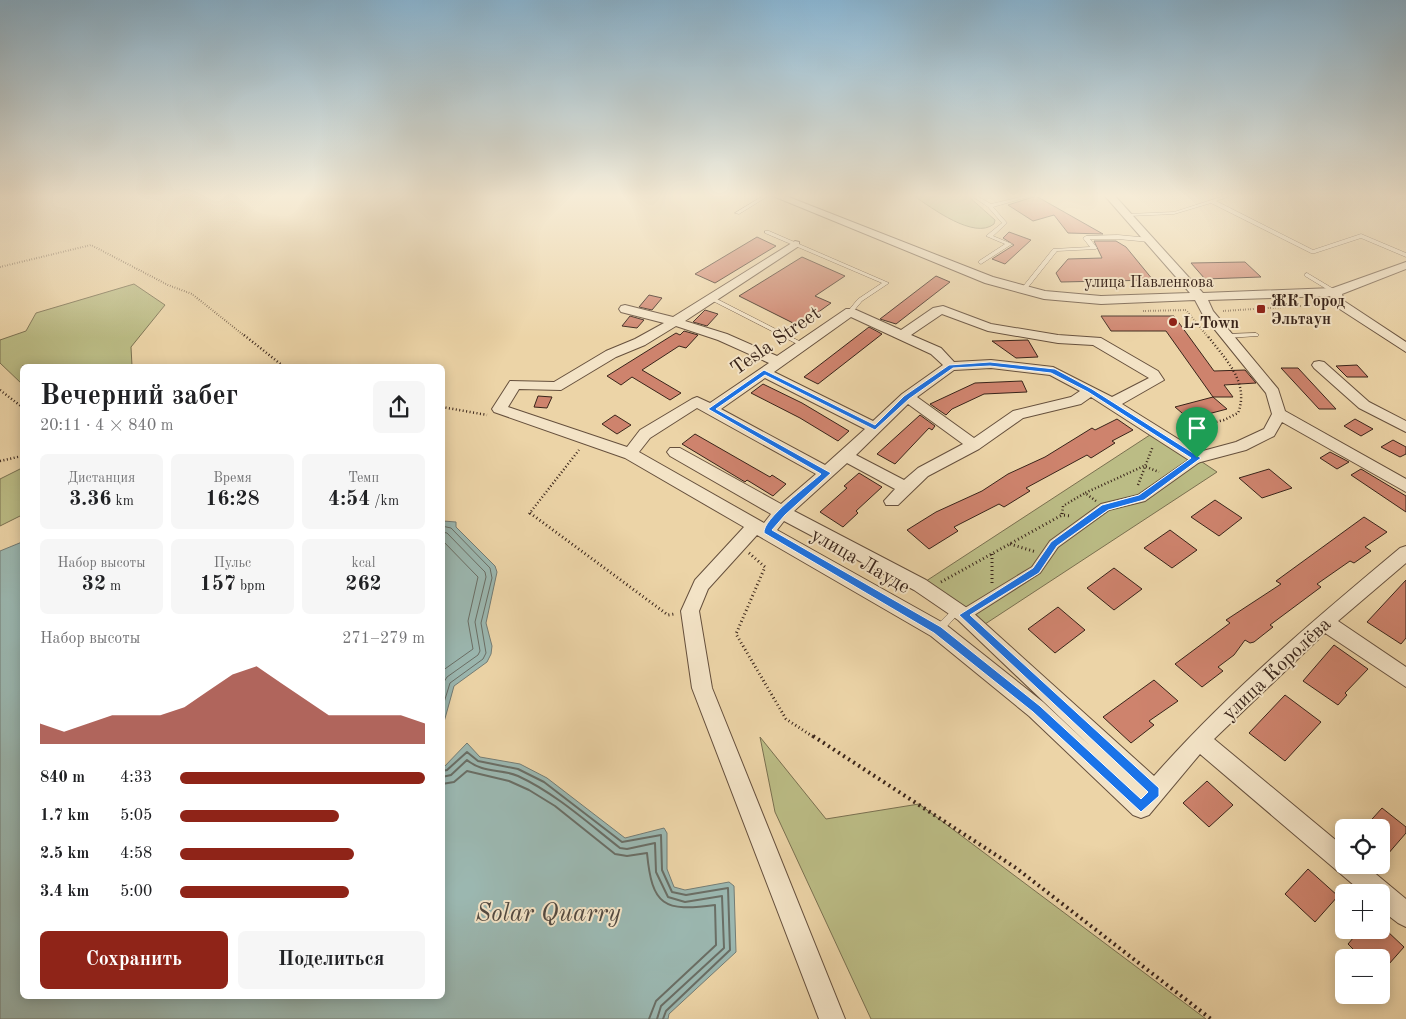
<!DOCTYPE html>
<html lang="ru">
<meta charset="utf-8">
<style>
:root{--surface:#fff;--page:#f6f6f6;--text:#202124;--muted:#757577;--accent:#8f2418}
body{margin:0;font-family:"Old Standard TT",serif;background:var(--page);color:var(--text);height:100vh;display:flex;flex-direction:column;font-size:19px;white-space:nowrap}
*{box-sizing:border-box;margin:0}
p{font-size:16px;color:var(--muted)}
.icon{flex:none;width:28px;height:28px;fill:none;stroke:currentColor;stroke-width:2;stroke-linecap:round;stroke-linejoin:round}
.map{position:relative;flex:1;overflow:hidden}
.details{position:absolute;left:20px;top:364px;width:425px;height:635px;display:flex;flex-direction:column;background:var(--surface);border-radius:8px;box-shadow:0 2px 12px #0003}
.details>*{flex:none}
.buttons{position:absolute;left:1335px;top:819px;display:grid;gap:10px}
.buttons a{display:grid;place-items:center;width:55px;height:55px;border-radius:8px;background:var(--surface);box-shadow:0 2px 12px #0003;font-size:25px}
.pin{position:absolute;display:grid;place-items:center;width:42px;height:42px;color:#fff;margin:-51px -21px;border-radius:50% 50% 50% 0;rotate:-45deg;box-shadow:0 0 5px #0007}
.pin .icon{rotate:45deg}
.round{display:grid;place-items:center;flex:none;width:52px;height:52px;border-radius:8px;background:var(--page)}
.summary{display:flex;align-items:center;justify-content:space-between;height:85px;padding:0 20px}
h1{font-size:28px;font-weight:800;line-height:38px}
.stats{display:grid;grid-template-columns:repeat(3,1fr);gap:8px;height:85px;padding:5px 20px}
.stats div{display:grid;align-content:center;border-radius:8px;background:var(--page);text-align:center}
.stats b{font-size:21px;font-weight:800}
.stats small{font-size:14px;font-weight:400}
.stats p{font-size:14px}
.chart{height:140px;padding:10px 20px}
.chart p{display:flex;justify-content:space-between}
.chart svg{width:100%;height:90px;margin-top:5px;fill:var(--accent);opacity:.7}
.action{display:flex;gap:10px;margin-top:auto;padding:10px 20px}
.action a{flex:1;height:58px;border-radius:8px;background:var(--accent);color:#fff;font-size:20px;font-weight:800;line-height:58px;text-align:center}
.action a+a{background:var(--page);color:var(--text)}
ul{padding:0 20px;list-style:none;font-size:16px}
li{display:grid;grid-template-columns:80px 60px 1fr;align-items:center;height:38px}
li i{height:12px;border-radius:6px;background:var(--accent)}
.map>svg:first-child{display:block}
</style>
<div class="map">
<svg width="1406" height="1019" viewBox="0 0 1406 1019">
<rect width="100%" height="100%" fill="#ecd4a7"/>
<filter id="stains"><feTurbulence type="fractalNoise" baseFrequency=".004" numOctaves="4"/><feColorMatrix values="0 0 0 0 .2 0 0 0 0 .09 0 0 0 0 .02 0 0 0 .5 -.17"/></filter>
<radialGradient id="worn" r=".72"><stop offset=".6" stop-color="#630" stop-opacity="0"/><stop offset="1" stop-color="#630" stop-opacity=".3"/></radialGradient>
<g fill="#bbbc85" stroke="#7a7050">
<path d="M914,196H968L995,220L994,224C974,240 932,208 914,196Z"/>
<polygon points="134,284 165,305 131,347 132,366 22,366 22,384 0,363 0,340 26,331 36,313"/>
<polygon points="1156,431 1217,472 979,628 920,585"/>
<polygon points="22,468 22,515 0,526 0,479"/>
<polygon points="760,737 826,819 919,804 1206,1019 871,1019 775,812"/>
</g>
<g fill="#9bb7b0" stroke="#747c74">
<polygon points="443,521 456,522 456,527 495,566 497,572 486,623 492,646 491,654 487,662 454,686 444,722"/>
<polygon points="22,542 22,996 442,996 443,768 467,743 480,757 520,764 547,778 625,838 664,828 667,833 667,869 674,887 685,890 729,882 734,886 736,952 669,1014 668,1019 0,1019 0,551"/>
</g>
<g fill="none" stroke-linecap="round" stroke-linejoin="round">
<g stroke="#6a6e65" stroke-width="1">
<polyline points="442,526 451,528 490,568 492,578 481,623 486,653 483,659 450,683 442,709"/>
<polyline points="442,532 447,533 485,572 486,577 475,622 480,651 478,655 447,677 442,685"/>
<polyline points="442,540 478,577 468,621 473,649 442,671"/>
</g>
<g stroke="#6a6e65" stroke-width="2">
<polyline points="442,771 447,770 467,752 478,761 518,769 544,782 622,842 661,835 662,870 672,892 686,895 728,888 730,950 666,1011 663,1019"/>
<path d="M442,777L451,775L467,760C484,774 500,768 518,776C555,793 588,823 620,848L627,849L655,843L656,872L668,897L685,902L722,896L724,948L661,1006L657,1019"/>
<path d="M442,784L454,782L467,771L509,781L529,790L555,806L615,854L627,856L647,853C652,906 664,912 715,905L716,945L656,1001L649,1019"/>
</g>
</g>
<g fill="#ce836d" stroke="#39241a">
<polygon points="1036,196 1043,200 1103,234 1068,233 1054,215 1033,221 1008,205"/>
<polygon points="1009,232 1031,240 1005,264 992,259 1014,245 1003,238"/>
<polygon points="757,237 776,246 715,283 695,274"/>
<polygon points="1094,241 1116,241 1126,247 1153,280 1061,282 1056,273 1068,259 1102,258"/>
<polygon points="802,257 845,276 815,296 831,303 799,326 739,296"/>
<polygon points="1245,262 1261,277 1205,279 1191,263"/>
<polygon points="936,276 950,282 896,324 880,319"/>
<polygon points="649,295 662,298 652,310 639,307"/>
<polygon points="705,310 718,314 707,326 693,322"/>
<polygon points="630,316 644,320 637,328 622,326"/>
<polygon points="1101,316 1174,316 1214,371 1245,370 1256,383 1224,385 1233,397 1213,397 1166,331 1111,331"/>
<polygon points="869,327 882,334 818,384 804,377"/>
<polygon points="684,331 698,335 686,348 679,346 642,370 681,393 670,400 632,377 621,385 607,376 676,333 680,335"/>
<polygon points="1028,340 1038,357 1016,358 992,341"/>
<polygon points="1357,365 1368,377 1347,377 1336,366"/>
<polygon points="1281,368 1298,368 1336,409 1319,409"/>
<polygon points="1022,381 1027,392 984,394 952,409 946,415 930,404 975,383"/>
<polygon points="763,384 802,403 849,431 838,441 800,418 751,393"/>
<polygon points="538,396 552,397 547,408 534,407"/>
<polygon points="1213,397 1227,409 1189,419 1175,407"/>
<polygon points="615,415 631,425 617,434 602,424"/>
<polygon points="920,415 935,426 932,430 929,428 895,464 877,454"/>
<polygon points="1117,419 1133,430 1112,441 1115,443 1091,458 1087,455 1026,488 1030,491 1004,507 999,504 954,527 958,531 929,549 907,530 936,512 982,491 1008,474 1045,457 1092,428 1095,430"/>
<polygon points="1355,419 1373,429 1361,436 1344,426"/>
<polygon points="695,434 770,477 772,475 786,484 773,496 747,480 745,482 682,444"/>
<polygon points="1393,440 1406,447 1406,454 1400,457 1381,447"/>
<polygon points="1330,452 1349,462 1337,469 1320,458"/>
<polygon points="1269,469 1292,488 1262,498 1239,478"/>
<polygon points="1361,469 1406,496 1406,512 1351,475"/>
<polygon points="859,473 882,487 856,511 858,513 843,527 820,512 847,488 844,486"/>
<polygon points="1215,500 1242,518 1219,536 1191,517"/>
<polygon points="1364,517 1387,532 1365,547 1371,551 1354,563 1350,561 1317,584 1321,587 1270,625 1273,627 1254,642 1250,643 1245,640 1234,655 1218,667 1223,671 1202,687 1175,664 1230,623 1226,620 1281,584 1276,581"/>
<polygon points="1170,530 1197,550 1172,568 1144,548"/>
<polygon points="1114,568 1142,589 1114,610 1087,588"/>
<polygon points="1406,580 1406,638 1401,644 1367,622"/>
<polygon points="1058,607 1085,630 1055,653 1028,629"/>
<polygon points="1334,645 1368,669 1345,693 1347,695 1338,705 1303,681"/>
<polygon points="1154,680 1178,701 1149,721 1154,725 1131,743 1103,717"/>
<polygon points="1285,695 1321,722 1285,761 1249,733"/>
<polygon points="1207,781 1233,805 1209,827 1183,803"/>
<polygon points="1382,808 1406,827 1406,833 1381,862 1381,828 1364,828"/>
<polygon points="1308,869 1338,896 1315,922 1285,894"/>
<polygon points="1360,930 1386,930 1404,947 1381,973 1381,958 1362,958 1348,944"/>
</g>
<g fill="none" stroke-linecap="round" stroke-linejoin="round">
<g stroke="#66503d" stroke-width="1">
<g id="service">
<polygon points="763,196 768,196 739,214 735,213"/>
<polygon points="972,196 977,196 991,204 1025,196 1031,196 993,207 1007,223 993,236 1012,244 981,264 979,263 979,261 1005,244 986,236 1002,223 988,207"/>
<polygon points="1224,196 1230,196 1216,201 1313,250 1361,234 1406,253 1406,257 1361,238 1315,253 1311,253 1211,203 1174,214 1128,216 1126,215 1128,214 1174,212"/>
<polygon points="765,231 769,231 889,283 862,301 852,313 848,313 848,311 858,299 882,283 765,233"/>
<polygon points="1118,235 1150,238 1153,240 1150,242 1118,239 1090,239 1097,248 1096,249 1057,251 1026,290 1024,291 1021,289 1053,249 1090,247 1083,238 1086,236"/>
<polygon points="1307,273 1337,291 1338,292 1337,293 1333,293 1305,276 1305,274"/>
<polygon points="713,297 805,344 806,345 803,347 801,346 711,300 711,298"/>
<polygon points="1256,333 1259,335 1258,336 1227,338 1224,336 1227,334"/>
<polygon points="957,607 960,608 961,610 960,612 941,633 938,634 935,633 934,630 935,627 954,608"/>
</g>
</g>
<g stroke="#66503d" stroke-width="2">
<polygon id="pedestrian" points="1197,454 1202,458 1201,461 1145,501 1109,510 1058,547 1040,573 968,619 964,620 960,619 958,615 960,611 1032,567 1050,541 1101,504 1138,495"/>
</g>
<g stroke="#66503d" stroke-width="2">
<g id="minor">
<path d="M773,196H786L993,277L1045,291L1101,296L1190,293L1105,196H1115L1203,293L1333,288L1406,262V269L1342,294L1344,301L1406,342V352L1335,306L1330,296L1208,300L1213,311L1278,389L1285,411L1406,479V492L1282,422L1274,436L1246,450L1197,463L1192,462L1091,397L1081,404L1023,418L979,449L928,476L898,505H886L884,501L895,489L847,463L794,511L926,580L970,610L1154,776C1228,692 1314,620 1400,548L1406,546V563L1338,621L1406,667V687L1325,633L1214,739L1344,847V865H1365L1406,899V927L1398,923L1381,910V892H1362L1200,754L1149,815L1141,818L1133,815L1029,716L931,636L757,535L708,589L699,611L712,688L845,1019H819L692,688L681,611L695,580L744,527L625,458L494,412L492,409L510,381L554,382L606,351L635,339L664,323L621,312L619,309L621,306L625,305L673,317L795,241L799,242V246L685,321L727,334L777,356L846,309H854L901,330L933,308L943,306L991,324L1058,335L1101,338L1158,371L1164,380L1122,404L1199,452L1236,442L1264,429L1272,414L1266,393L1203,315L1195,300L1101,304L1044,299L985,283ZM942,314L988,331L1058,343L1093,345L1149,378L1112,397L1053,367L991,360L954,362L941,348L911,335ZM851,317L931,354L943,365L902,394L873,421L774,372ZM676,326L718,340L769,363L710,403L697,397L692,399L640,430L627,447L508,407L519,389L561,390L616,357L645,345ZM991,368L1050,375L1080,391L1071,397L1013,411L974,438L917,397L954,370ZM765,378L865,429L825,465L721,409ZM908,404L963,444L918,468L904,480L856,455ZM697,408L816,474L781,504L680,448H670L667,452L670,456L771,514L764,523L639,452L650,438ZM784,521L914,590L958,620L1090,746L1043,702L945,624L777,530Z"/>
<polygon points="1319,361 1324,362 1369,402 1406,421 1406,432 1359,408 1314,368 1312,365 1314,362"/>
</g>
</g>
<g stroke="#39241a" stroke-width="2" stroke-dasharray="0.5 2" stroke-linecap="butt">
<polyline points="0,267 91,245 168,285 192,294 246,337"/>
<polyline points="1143,311 1186,310 1208,337"/>
<polyline points="1223,311 1315,305"/>
</g>
<g stroke="#39241a" stroke-width="2.5" stroke-dasharray="1 2.5" stroke-linecap="butt">
<polyline points="244,335 283,366"/>
<polyline points="0,390 22,407"/>
<polyline points="442,407 487,415"/>
<path d="M1179,431L1224,420L1238,413C1250,382 1225,359 1207,335"/>
<polyline points="0,461 22,456"/>
<polyline points="1138,485 1153,446"/>
<polyline points="1096,501 1085,493 1144,466 1159,472"/>
<polyline points="529,514 579,450"/>
<polyline points="1062,514 1063,506 1085,493"/>
</g>
<g stroke="#39241a" stroke-width="3" stroke-dasharray="1 3" stroke-linecap="butt">
<polyline points="530,513 668,615 674,614"/>
<polyline points="1062,513 1062,515 1071,516"/>
<polyline points="1010,544 1036,552"/>
<polyline points="749,553 765,567 736,634 786,719 815,738"/>
<polyline points="992,554 992,583"/>
<polyline points="941,582 1062,515"/>
</g>
<polyline stroke="#39241a" stroke-width="4" stroke-dasharray="2 4" stroke-linecap="butt" points="813,736 1016,868 1211,1019"/>
<use href="#service" fill="#f3e3c6" fill-rule="evenodd"/>
<use href="#pedestrian" fill="#f3e3c6" fill-rule="evenodd"/>
<use href="#minor" fill="#f3e3c6" fill-rule="evenodd"/>
</g>
<linearGradient id="sky" x2="0" y2="1"><stop stop-color="#89b5d2"/><stop offset="0.58" stop-color="#f6ecd7"/><stop offset="1" stop-color="#f6ecd7" stop-opacity="0"/></linearGradient>
<rect width="1406" height="338" fill="url(#sky)"/>
<path fill="#1a73e8" stroke="#fff" fill-rule="evenodd" d="M990,362L1055,369L1092,389L1201,458L1144,500L1108,510L1057,546L1039,573L970,615L1159,788V796L1141,812L1033,712L934,633L764,533C762,519 810,484 821,474L708,409L764,370L875,425L904,396L949,365ZM990,366L1051,373L1088,392L1191,458L1139,495L1102,505L1051,542L1033,568L959,615L1148,792L1141,799L1040,706L941,627L772,530L785,515L831,473L716,409L765,375L875,430L909,399L953,368Z"/>
<g fill="#8f2418" stroke="#f3e3c6" stroke-width="2">
<rect x="1256" y="304" width="10" height="10" rx="2.5"/>
<circle cx="1173" cy="322" r="5"/>
</g>
<g text-anchor="middle" stroke-width="4" stroke-linejoin="round" paint-order="stroke">
<g font-size="16" fill="#39241a" stroke="#f3e3c6">
<text x="1149" y="287">улица Павленкова</text>
</g>
<g font-size="16" font-weight="bold" fill="#39241a" stroke="#f3e3c6" text-anchor="start">
<text x="1271" y="306">ЖК Город<tspan x="1271" dy="18">Эльтаун</tspan></text>
<text x="1183" y="328">L-Town</text>
</g>
<g font-size="20" fill="#39241a" stroke="#f3e3c6">
<text transform="translate(775 340) rotate(-35)" y="7">Tesla Street</text>
<text transform="translate(861 560) rotate(30)" y="7">улица Лауде</text>
<text transform="translate(1276 668) rotate(-43)" y="7">улица Королёва</text>
</g>
<g font-size="25" font-style="italic" fill="#524940" stroke="#f3e3c6">
<text x="548" y="921">Solar Quarry</text>
</g>
</g>
<rect width="100%" height="100%" filter="url(#stains)"/>
<rect width="100%" height="100%" fill="url(#worn)"/>
</svg>
<div class="buttons">
<a><svg class="icon" aria-label="locate" viewBox="0 0 24 24"><circle cx="12" cy="12" r="6"/><path d="M12 2v4M12 18v4M2 12h4M18 12h4"/></svg></a>
<a>+</a>
<a>−</a>
</div>
<div class="pin" style="left:1197px;top:458px;background:#1e9e55"><svg class="icon" aria-label="arrive" viewBox="0 0 24 24"><path d="M6 21V4h12l-3 4 3 4H6"/></svg></div>
<section class="details">
<div class="summary"><div><h1>Вечерний забег</h1><p>20:11 · 4 × 840 m</p></div><a class="round"><svg class="icon" aria-label="share" viewBox="0 0 24 24"><path d="M12 15V3M7 8l5-5 5 5M5 13v7h14v-7"/></svg></a></div>
<div class="stats">
<div><p>Дистанция</p><b>3.36<small> km</small></b></div>
<div><p>Время</p><b>16:28</b></div>
<div><p>Темп</p><b>4:54<small> /km</small></b></div>
</div>
<div class="stats">
<div><p>Набор высоты</p><b>32<small> m</small></b></div>
<div><p>Пульс</p><b>157<small> bpm</small></b></div>
<div><p>kcal</p><b>262</b></div>
</div>
<div class="chart"><p><span>Набор высоты</span>271–279 m</p>
<svg viewBox="0 0 160 44" preserveAspectRatio="none"><path d="M0 44V34L10 38L20 34L30 30L40 30L50 30L60 26L70 18L80 10L90 6L100 14L110 22L120 30L130 30L140 30L150 30L160 34V44z"/></svg>
</div>
<ul>
<li><b>840 m</b>4:33<i style="width:100%"></i></li>
<li><b>1.7 km</b>5:05<i style="width:65%"></i></li>
<li><b>2.5 km</b>4:58<i style="width:71%"></i></li>
<li><b>3.4 km</b>5:00<i style="width:69%"></i></li>
</ul>
<div class="action"><a>Сохранить</a><a>Поделиться</a></div>
</section>
</div>
